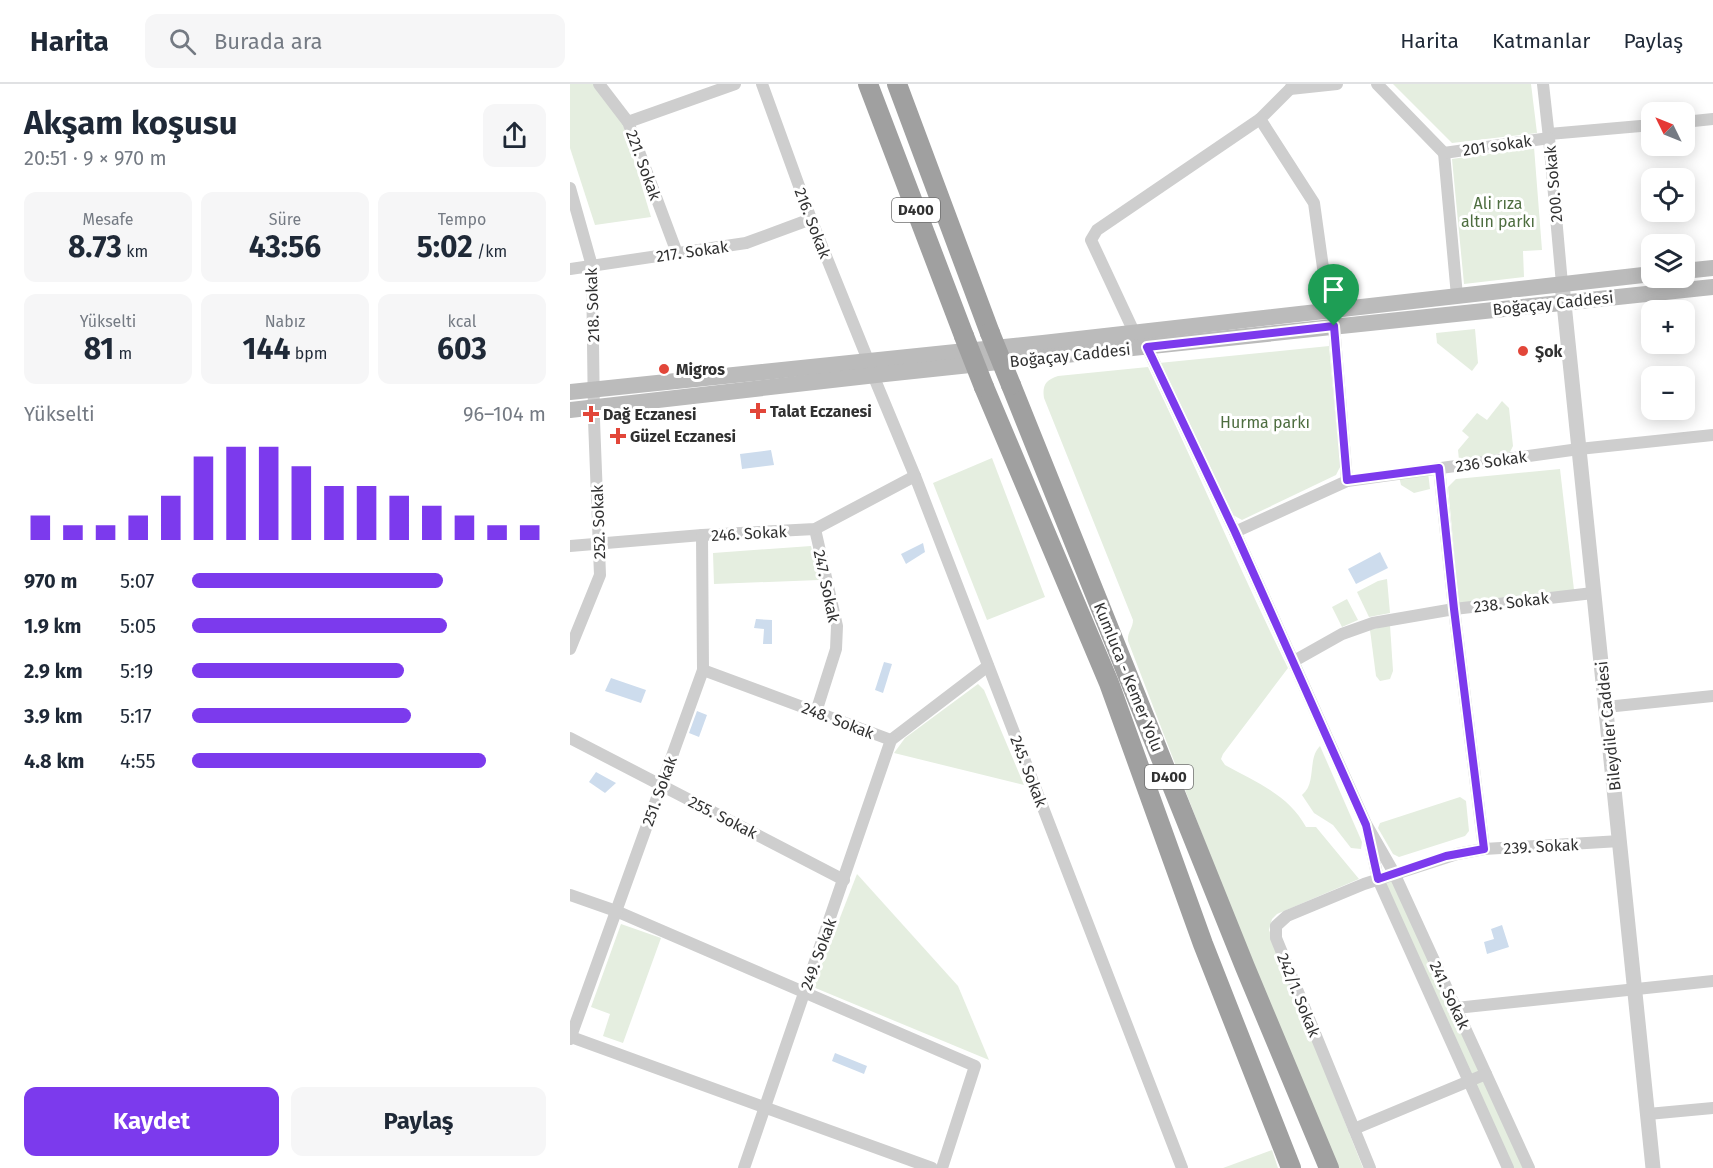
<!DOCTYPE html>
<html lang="tr">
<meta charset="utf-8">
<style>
:root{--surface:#fff;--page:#f6f6f7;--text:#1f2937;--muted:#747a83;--line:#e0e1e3;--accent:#7c3aed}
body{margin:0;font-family:"Fira Sans",sans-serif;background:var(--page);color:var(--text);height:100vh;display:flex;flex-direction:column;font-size:22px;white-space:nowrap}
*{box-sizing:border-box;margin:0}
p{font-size:20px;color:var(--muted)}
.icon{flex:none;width:33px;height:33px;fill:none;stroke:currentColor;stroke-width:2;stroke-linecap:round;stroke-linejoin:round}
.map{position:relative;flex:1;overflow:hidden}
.side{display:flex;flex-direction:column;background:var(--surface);width:570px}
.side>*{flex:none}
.needle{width:39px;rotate:313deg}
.controls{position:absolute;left:1071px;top:18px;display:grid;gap:12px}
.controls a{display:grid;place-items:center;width:54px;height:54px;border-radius:12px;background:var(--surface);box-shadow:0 3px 15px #0003;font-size:30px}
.pin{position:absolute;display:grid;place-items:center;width:51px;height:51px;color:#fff;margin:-62px -26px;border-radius:50% 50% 50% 0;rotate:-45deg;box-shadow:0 0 6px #0007}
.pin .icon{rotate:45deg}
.round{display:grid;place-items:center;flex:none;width:63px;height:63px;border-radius:12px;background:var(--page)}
.overview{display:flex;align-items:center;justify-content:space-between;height:102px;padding:0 24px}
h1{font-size:33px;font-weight:700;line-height:45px}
.stats{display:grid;grid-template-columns:repeat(3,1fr);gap:9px;height:102px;padding:6px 24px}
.stats div{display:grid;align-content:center;border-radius:12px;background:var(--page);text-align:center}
.stats b{font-size:30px;font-weight:700}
.stats small{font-size:16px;font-weight:400}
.stats p{font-size:16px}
.chart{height:168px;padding:12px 24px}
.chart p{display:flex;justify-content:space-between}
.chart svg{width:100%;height:108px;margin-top:6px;stroke:var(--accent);stroke-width:6}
.button{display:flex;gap:12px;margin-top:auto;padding:12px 24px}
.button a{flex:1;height:69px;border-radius:12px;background:var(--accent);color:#fff;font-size:24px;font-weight:700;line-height:69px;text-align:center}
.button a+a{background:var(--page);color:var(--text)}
ul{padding:0 24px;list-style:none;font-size:20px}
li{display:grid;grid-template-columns:96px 72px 1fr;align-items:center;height:45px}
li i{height:15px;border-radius:8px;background:var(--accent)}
header{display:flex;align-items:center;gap:36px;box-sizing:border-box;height:84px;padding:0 30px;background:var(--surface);border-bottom:2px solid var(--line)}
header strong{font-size:28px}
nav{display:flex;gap:33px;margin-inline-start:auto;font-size:21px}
.search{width:420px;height:54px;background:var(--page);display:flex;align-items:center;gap:15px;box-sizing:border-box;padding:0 21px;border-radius:12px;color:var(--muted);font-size:22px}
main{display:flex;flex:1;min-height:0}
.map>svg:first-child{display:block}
</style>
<header>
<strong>Harita</strong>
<div class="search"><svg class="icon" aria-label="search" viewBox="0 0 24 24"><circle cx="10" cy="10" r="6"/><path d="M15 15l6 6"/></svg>Burada ara</div>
<nav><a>Harita</a><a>Katmanlar</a><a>Paylaş</a></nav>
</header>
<main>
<section class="side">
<div class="overview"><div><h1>Akşam koşusu</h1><p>20:51 · 9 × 970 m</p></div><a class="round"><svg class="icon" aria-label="share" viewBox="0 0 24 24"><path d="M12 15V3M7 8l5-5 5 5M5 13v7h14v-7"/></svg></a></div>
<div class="stats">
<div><p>Mesafe</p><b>8.73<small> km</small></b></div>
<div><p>Süre</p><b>43:56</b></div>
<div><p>Tempo</p><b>5:02<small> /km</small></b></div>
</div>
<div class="stats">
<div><p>Yükselti</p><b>81<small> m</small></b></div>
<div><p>Nabız</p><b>144<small> bpm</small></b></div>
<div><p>kcal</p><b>603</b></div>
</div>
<div class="chart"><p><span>Yükselti</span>96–104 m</p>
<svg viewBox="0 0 160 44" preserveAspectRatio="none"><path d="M5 44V34M15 44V38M25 44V38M35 44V34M45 44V26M55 44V10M65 44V6M75 44V6M85 44V14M95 44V22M105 44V22M115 44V26M125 44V30M135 44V34M145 44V38M155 44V38"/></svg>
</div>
<ul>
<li><b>970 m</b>5:07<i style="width:71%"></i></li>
<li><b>1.9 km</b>5:05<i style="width:72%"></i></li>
<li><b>2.9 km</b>5:19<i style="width:60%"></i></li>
<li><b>3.9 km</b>5:17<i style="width:62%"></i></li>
<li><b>4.8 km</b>4:55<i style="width:83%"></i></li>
</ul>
<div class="button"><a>Kaydet</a><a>Paylaş</a></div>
</section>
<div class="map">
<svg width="1143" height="1084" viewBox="0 0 1143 1084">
<rect width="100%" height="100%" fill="#fff"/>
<g fill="#e5eee0">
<polygon points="0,0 23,0 52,37 81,133 25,141 0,64"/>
<polygon points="823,0 961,0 967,49 882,59"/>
<polygon points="964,63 972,166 953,167 954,193 894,200 882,75"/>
<polygon points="905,245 908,279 902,287 867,259 866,249"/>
<polygon points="759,262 770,383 766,391 672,436 663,431 589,279"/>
<path d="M578,283C626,382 669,485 718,584L653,670L651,675L655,681C686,698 719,711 736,743H746L789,795L707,830L702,835L699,846L793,1084H768L655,810L558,557C557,549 563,544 563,536L474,314C472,301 476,296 488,292Z"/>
<polygon points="932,317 939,324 943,362 940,368 889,376 888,366 899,353 892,347 907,329 917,336"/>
<polygon points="422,374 475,513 417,536 363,399"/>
<polygon points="990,385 1004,506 889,520 878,403 886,395"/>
<polygon points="858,388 860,405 844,409 831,401 829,392"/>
<polygon points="241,462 249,496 144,500 143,469"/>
<polygon points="817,495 820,529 799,533 787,508 808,497"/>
<polygon points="777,515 788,536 772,543 762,523"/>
<polygon points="820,541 823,587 820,595 810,597 806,592 800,546"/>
<polygon points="408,600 414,606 454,701 324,669 335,654"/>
<path d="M750,662L792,758L791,765L781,764L763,741L744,729L732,711C747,699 737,675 750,662Z"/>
<polygon points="890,713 896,717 899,747 895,752 829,773 823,770 808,744 810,739"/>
<polygon points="287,790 388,902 419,976 243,903"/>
<polygon points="822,793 911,988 900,993 812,796"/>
<polygon points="51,840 91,854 53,959 33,952 40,930 21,923"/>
<polygon points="914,996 955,1084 942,1084 904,1001"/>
<polygon points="702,1066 708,1084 653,1084"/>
</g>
<g fill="#cddced">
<polygon points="201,366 204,381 172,385 170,370"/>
<polygon points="353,459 355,468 336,480 331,470"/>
<polygon points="810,468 818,484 786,500 778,485"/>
<polygon points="186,535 202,536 202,560 193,560 194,545 184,544"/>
<polygon points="314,578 322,580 313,609 305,606"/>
<polygon points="41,594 76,606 71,619 35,607"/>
<polygon points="127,627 137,631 129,653 119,649"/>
<polygon points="26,688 46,699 35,709 19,698"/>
<polygon points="932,841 939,863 917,870 914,858 924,855 921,845"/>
<polygon points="265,969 297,982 294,990 262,977"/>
</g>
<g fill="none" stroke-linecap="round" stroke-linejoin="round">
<g stroke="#cecece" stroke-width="12">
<polyline points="29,0 58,38 107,169"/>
<polyline points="192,0 241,135 298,276"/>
<polyline points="723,0 720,5 690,35 744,119 759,227"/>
<polyline points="807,0 874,69"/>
<polyline points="973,0 979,54 992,200"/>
<polyline points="720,5 767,0"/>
<polyline points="58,38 165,0"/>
<polyline points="1114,38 1143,35"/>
<polyline points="979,50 1082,41"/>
<polyline points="874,69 887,212"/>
<polyline points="874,69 979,54"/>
<polyline points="0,104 22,182 24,336 30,491 0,565"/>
<polyline points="0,185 176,159 241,135"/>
<polyline points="764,242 777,397"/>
<polyline points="564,248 521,156 527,146 690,35"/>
<polyline points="577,263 665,448 796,740 824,789 959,1084"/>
<polyline points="303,291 345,392 612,1084"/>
<polyline points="869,384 884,525 914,765"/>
<polyline points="245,445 267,542 266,565 246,628"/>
<polyline points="665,448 777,397 1009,365 1143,351"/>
<polyline points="0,462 132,451 245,445 345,392"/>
<polyline points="724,577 772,550 803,539 884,525 1023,509"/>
<polyline points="133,586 321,656 418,582"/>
<polyline points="1036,623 1143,612"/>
<polyline points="0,654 274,796"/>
<polyline points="798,748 808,795 938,1084"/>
<polyline points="0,811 46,827 405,982 372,1084"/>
<polyline points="886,924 1143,897"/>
<polyline points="1,953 362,1084"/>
<polyline points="0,955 133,586 132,451"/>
<polyline points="1078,1030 1143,1024"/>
<polyline points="784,1045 916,990"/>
<polyline points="174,1084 321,656"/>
<polyline points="800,1084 706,854 706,842 717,832 794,800 887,770 914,765 1050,757"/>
</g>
<polyline stroke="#cecece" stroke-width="15" points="992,200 1083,1084"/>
<g stroke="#bbb" stroke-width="16">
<polyline points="1114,187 1143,184"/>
<polyline points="0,308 473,259 1082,190"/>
<polyline points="0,326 315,290 1143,203"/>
</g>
<g stroke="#a0a0a0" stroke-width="20">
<polyline points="298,0 394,252"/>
<polyline points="327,0 420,249"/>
<polyline points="441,301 675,883 759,1084"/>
<polyline points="414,303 539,599 633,860 721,1084"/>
</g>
<g stroke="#a0a0a0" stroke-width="20">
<polyline points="420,249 441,301"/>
<polyline points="394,252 414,303"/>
</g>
</g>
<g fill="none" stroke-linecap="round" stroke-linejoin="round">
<g stroke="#fff" stroke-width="12">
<polygon id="route" points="764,242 777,396 869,384 884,525 914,765 876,772 808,795 796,741 665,448 577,263"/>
</g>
<use href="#route" stroke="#7c3aed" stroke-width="8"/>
</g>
<g fill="#e24639" stroke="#fff" stroke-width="2">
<circle cx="953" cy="267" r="6"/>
<circle cx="94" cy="285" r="6"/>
<path d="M185 318h6v6h6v6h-6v6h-6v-6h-6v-6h6z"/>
<path d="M18 321h6v6h6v6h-6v6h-6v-6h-6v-6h6z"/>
<path d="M45 343h6v6h6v6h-6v6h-6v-6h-6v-6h6z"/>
</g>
<g text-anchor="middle" stroke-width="6" stroke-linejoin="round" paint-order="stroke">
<g fill="#fff" stroke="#6f6f6f" stroke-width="1.5">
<rect x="322" y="114" width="48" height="24" rx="4.5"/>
<rect x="575" y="681" width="48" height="24" rx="4.5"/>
</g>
<g font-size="15" font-weight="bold" fill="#313131">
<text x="346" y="131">D400</text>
<text x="599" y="698">D400</text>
</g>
<g font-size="16" fill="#313131" stroke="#fff">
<text transform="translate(927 61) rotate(-8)" y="6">201 sokak</text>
<text transform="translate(74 81) rotate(70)" y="6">221. Sokak</text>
<text transform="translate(983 100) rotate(-95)" y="6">200. Sokak</text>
<text transform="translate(243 139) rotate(69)" y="6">216. Sokak</text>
<text transform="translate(122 167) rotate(-8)" y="6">217. Sokak</text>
<text transform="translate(983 219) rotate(-6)" y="6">Boğaçay Caddesi</text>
<text transform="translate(22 221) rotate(-92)" y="6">218. Sokak</text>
<text transform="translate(500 271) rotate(-6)" y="6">Boğaçay Caddesi</text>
<text transform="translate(921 377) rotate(-8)" y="6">236 Sokak</text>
<text transform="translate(28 438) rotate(-92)" y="6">252. Sokak</text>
<text transform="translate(179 449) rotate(-3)" y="6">246. Sokak</text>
<text transform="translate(257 502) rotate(78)" y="6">247. Sokak</text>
<text transform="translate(941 518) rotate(-7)" y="6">238. Sokak</text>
<text transform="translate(559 593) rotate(68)" y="6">Kumluca - Kemer Yolu</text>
<text transform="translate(268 636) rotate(21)" y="6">248. Sokak</text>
<text transform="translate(1038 642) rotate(-96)" y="6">Bileydiler Caddesi</text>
<text transform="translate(459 687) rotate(69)" y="6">245. Sokak</text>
<text transform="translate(89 707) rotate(-70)" y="6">251. Sokak</text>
<text transform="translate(153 733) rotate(27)" y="6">255. Sokak</text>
<text transform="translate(971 762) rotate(-3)" y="6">239. Sokak</text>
<text transform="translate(248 870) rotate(-70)" y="6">249. Sokak</text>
<text transform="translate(729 911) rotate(68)" y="6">242/1. Sokak</text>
<text transform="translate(880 911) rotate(65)" y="6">241. Sokak</text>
</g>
<g font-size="16" fill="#4d6d3f" stroke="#fff">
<text x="928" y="125">Ali rıza<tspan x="928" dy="18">altın parkı</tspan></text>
<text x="695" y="344">Hurma parkı</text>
</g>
<g font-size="16" font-weight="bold" fill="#313131" stroke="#fff" text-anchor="start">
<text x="965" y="273">Şok</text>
<text x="106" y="291">Migros</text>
<text x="200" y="333">Talat Eczanesi</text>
<text x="33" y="336">Dağ Eczanesi</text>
<text x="60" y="358">Güzel Eczanesi</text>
</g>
</g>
</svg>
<div class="controls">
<a><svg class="needle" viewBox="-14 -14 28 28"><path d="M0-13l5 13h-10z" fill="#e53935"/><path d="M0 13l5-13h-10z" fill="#747a83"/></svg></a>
<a><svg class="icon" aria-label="locate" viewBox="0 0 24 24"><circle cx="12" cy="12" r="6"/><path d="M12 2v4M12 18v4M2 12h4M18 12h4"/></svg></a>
<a><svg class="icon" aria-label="layers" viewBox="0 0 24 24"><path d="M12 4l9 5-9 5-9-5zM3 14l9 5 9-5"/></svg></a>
<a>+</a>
<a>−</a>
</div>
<div class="pin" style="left:764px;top:242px;background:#1e9e55"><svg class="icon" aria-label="arrive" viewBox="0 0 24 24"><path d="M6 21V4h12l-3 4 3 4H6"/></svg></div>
</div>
</main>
